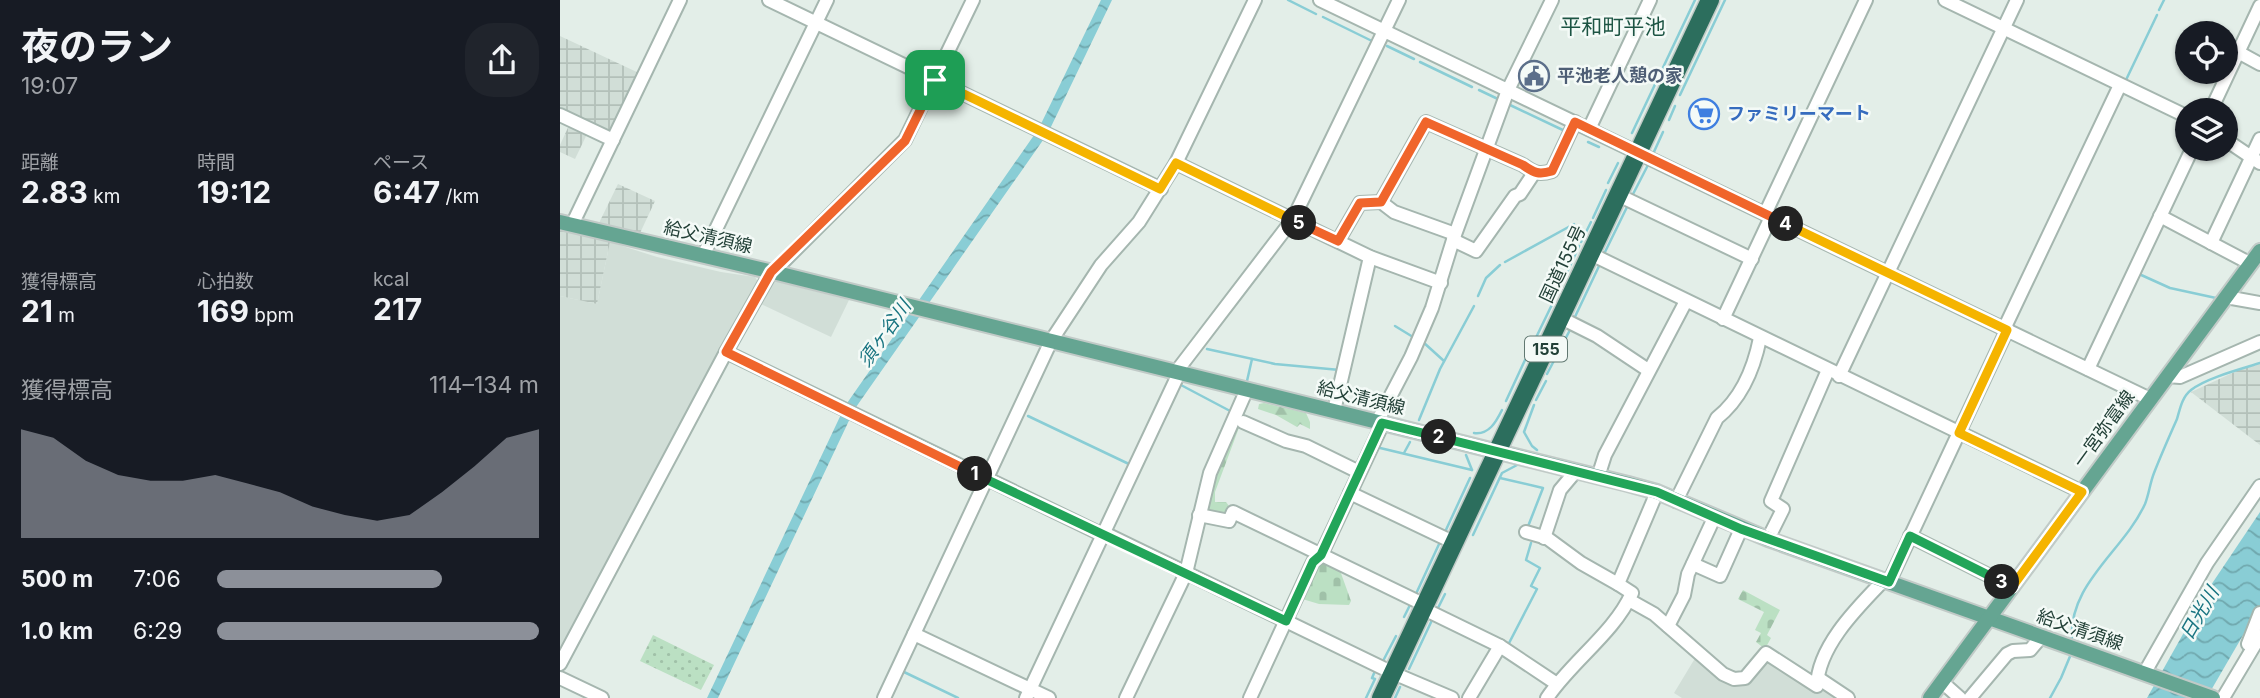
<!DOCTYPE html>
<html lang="ja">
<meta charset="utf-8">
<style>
:root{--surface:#171b24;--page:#20242c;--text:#f1f3f6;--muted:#9ea1a6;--accent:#8c9099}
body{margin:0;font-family:Inter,"Noto Sans JP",sans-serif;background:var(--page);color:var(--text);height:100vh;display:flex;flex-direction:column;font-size:26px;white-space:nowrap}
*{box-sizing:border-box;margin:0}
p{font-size:23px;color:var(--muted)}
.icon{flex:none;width:38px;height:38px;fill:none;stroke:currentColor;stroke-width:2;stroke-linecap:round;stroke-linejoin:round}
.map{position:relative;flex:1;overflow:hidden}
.panel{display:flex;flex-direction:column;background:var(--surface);width:560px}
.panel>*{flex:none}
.tools{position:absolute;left:1615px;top:21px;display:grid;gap:14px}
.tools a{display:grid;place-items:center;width:63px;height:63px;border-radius:50%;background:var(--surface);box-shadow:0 2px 5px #0004;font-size:35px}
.pin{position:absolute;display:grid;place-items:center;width:60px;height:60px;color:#fff;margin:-30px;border-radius:14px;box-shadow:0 4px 10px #0006}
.km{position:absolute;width:35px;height:35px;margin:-18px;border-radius:50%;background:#222;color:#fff;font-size:19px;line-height:35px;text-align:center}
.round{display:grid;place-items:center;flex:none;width:74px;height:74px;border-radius:28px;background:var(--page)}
.headline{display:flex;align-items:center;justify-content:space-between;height:119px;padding:0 21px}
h1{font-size:38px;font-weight:700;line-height:52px}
.stats{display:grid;grid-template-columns:repeat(3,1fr);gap:10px;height:119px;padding:7px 21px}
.stats div{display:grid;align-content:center}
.stats b{font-size:30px;font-weight:700}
.stats small{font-size:19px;font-weight:400}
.stats p{font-size:19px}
.chart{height:196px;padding:14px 21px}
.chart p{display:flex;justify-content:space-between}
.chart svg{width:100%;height:126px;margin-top:7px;fill:var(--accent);opacity:.7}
ul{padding:0 21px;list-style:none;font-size:23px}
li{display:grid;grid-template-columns:112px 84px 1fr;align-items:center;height:52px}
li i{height:18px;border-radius:9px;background:var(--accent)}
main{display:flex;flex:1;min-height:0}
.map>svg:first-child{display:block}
</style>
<main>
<section class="panel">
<div class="headline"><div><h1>夜のラン</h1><p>19:07</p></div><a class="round"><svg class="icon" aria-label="share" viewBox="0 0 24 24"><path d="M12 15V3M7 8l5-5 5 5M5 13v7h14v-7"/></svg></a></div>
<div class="stats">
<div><p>距離</p><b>2.83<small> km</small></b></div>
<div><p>時間</p><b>19:12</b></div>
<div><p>ペース</p><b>6:47<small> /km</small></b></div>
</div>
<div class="stats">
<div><p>獲得標高</p><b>21<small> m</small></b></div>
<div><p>心拍数</p><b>169<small> bpm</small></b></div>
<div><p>kcal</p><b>217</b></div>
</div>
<div class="chart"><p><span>獲得標高</span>114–134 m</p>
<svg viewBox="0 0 160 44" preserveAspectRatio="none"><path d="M0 44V6L10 9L20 17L30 22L40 24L50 24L60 22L70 25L80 28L90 33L100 36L110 38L120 36L130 28L140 19L150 9L160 6V44z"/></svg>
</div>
<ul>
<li><b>500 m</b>7:06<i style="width:70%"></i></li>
<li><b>1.0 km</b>6:29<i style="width:100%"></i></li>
</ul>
</section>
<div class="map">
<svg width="1700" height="698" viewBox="0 0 1700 698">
<defs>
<pattern id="industrial-grid" width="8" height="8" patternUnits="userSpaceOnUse" patternTransform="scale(1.75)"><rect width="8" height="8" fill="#d1ded7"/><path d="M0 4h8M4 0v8" fill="none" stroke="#b3c0b9"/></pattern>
<pattern id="forest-firs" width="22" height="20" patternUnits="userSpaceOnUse" patternTransform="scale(1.75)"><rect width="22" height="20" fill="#bbe0c3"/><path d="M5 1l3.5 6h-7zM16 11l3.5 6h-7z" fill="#a0c1a8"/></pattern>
<pattern id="cemetery-stones" width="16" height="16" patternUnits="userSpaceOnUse" patternTransform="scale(1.75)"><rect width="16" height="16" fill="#bbe0c3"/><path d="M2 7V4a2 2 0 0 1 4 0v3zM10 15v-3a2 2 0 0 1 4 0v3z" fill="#a0c1a8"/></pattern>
<pattern id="park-dots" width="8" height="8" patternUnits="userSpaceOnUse" patternTransform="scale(1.75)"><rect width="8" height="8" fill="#bbe0c3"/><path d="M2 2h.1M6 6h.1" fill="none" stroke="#a0c1a8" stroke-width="1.8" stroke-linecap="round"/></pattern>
<pattern id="water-waves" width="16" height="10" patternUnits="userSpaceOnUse" patternTransform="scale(1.75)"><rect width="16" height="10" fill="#89cdd5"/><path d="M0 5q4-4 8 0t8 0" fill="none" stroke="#70a8ae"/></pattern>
</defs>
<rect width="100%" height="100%" fill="#e3eee8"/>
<g fill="#d1ded7">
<polygon points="50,242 97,257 161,272 195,277 198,282 0,653 0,296 37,304"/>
<polygon points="214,281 289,300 271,337 201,304"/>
<polygon points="1137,655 1173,681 1204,658 1264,684 1284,698 1122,698 1114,693"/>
</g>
<g fill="url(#industrial-grid)">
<polygon points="0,36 81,74 52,135 0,112"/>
<polygon points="11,121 29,130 15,159 0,152 0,145"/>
<polygon points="58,184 95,201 80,233 39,223"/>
<polygon points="0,230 50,242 37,304 0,296"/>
<polygon points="1700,364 1700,445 1631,392 1679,370"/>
</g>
<g fill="url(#forest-firs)">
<polygon points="704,403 746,413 750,422 750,429 740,424 737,427 716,415 698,409 699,404"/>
<polygon points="676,425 680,425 655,492 655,502 666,502 672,510 668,518 644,514 647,497"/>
</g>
<g fill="url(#cemetery-stones)">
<polygon points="757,561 778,565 791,601 789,605 759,604 739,598"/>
<polygon points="1183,590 1220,610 1207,635 1211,638 1205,649 1196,642 1201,633 1195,630 1204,612 1178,599"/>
</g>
<polygon fill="url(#park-dots)" points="93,635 154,665 141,690 80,661"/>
<g fill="url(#water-waves)">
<polygon points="541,0 552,0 488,133 294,410 158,698 147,698 285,406 479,128"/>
<polygon points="1700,512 1700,606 1650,692 1645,698 1587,698 1649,588"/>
</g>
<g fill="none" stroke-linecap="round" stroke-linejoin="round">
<g stroke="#89cdd5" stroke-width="2.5">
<polyline points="728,0 756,14"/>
<polyline points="1599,10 1604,0"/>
<polyline points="763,17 814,42"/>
<polyline points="827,46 854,59"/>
<polyline points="860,62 912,87"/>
<polyline points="1565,82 1597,15"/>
<polyline points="919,90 940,100"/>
<polyline points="1120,95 1165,0"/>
<polyline points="950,105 1007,132"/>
<polyline points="1109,120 1115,106"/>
<polyline points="1072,133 1135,0"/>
<polyline points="1028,142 1039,147"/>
<polyline points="1093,154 1103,132"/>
<polyline points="1048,183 1058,163"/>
<polyline points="1071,198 1088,165"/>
<polyline points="1033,218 1046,190"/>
<polyline points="1021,242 1031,222"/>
<polyline points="1044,254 1068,205"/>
<polyline points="945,262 1014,224"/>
<polyline points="1579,274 1610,288 1656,298"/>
<polyline points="1003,281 1019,246"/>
<polyline points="918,296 926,278 940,265"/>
<polyline points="1013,321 1040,264"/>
<polyline points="835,326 853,337"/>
<polyline points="863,342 884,361"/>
<polyline points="647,349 715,364 780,370"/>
<polyline points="969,352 1001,286"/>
<polyline points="987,374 1011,328"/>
<polyline points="687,381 692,359"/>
<polyline points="619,384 672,412"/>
<polyline points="976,400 986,381"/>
<polyline points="946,401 965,360"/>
<polyline points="974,405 964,432 972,446 977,450"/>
<polyline points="468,416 571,465"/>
<polyline points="859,420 880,369 914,306"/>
<path d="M914,433C929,435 936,422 942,410"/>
<polyline points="816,447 912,470"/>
<polyline points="844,453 850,442"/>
<polyline points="906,455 912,470"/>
<polyline points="940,478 983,488 967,529"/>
<polyline points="885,532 910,478"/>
<polyline points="913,535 942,473 959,464 962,465"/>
<polyline points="855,596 880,542"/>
<polyline points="878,608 885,594"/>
<polyline points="844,617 850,605"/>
<path d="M1512,642C1507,584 1563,552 1585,504C1589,494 1590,483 1594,473C1601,455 1609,437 1617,419C1620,409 1622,397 1631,390C1646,378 1681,369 1700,363"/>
<polyline points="947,647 977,589 971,586 980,568 966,560 971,543"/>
<polyline points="823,661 836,636"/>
<polyline points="849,669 873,618"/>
<polyline points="344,672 398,698"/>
<polyline points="806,698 815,679 812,678 815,671"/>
<polyline points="835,698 840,687"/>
<polyline points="1490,698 1501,678 1511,654"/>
</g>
<g stroke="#a5b6af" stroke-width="16">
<g id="minor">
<polyline points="209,0 601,189"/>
<polyline points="760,0 1590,399"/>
<polyline points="1385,0 1628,117"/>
<polyline points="1678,52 1700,64"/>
<polyline points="1651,110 1700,6"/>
<polyline points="0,115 53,140"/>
<polyline points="1029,129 1090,0"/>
<polyline points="1666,140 1700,163"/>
<polyline points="616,163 810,257 881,283"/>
<polyline points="1058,195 1192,259"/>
<polyline points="821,202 834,212 895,234"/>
<polyline points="1205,214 1306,0"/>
<polyline points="1600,216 1691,264"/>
<polyline points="12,225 120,0"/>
<polyline points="893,240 916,251 955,196 960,194 974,173"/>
<path d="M778,241L800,203L821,202L866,122L963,165C974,173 979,175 992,171L1015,122"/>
<polyline points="1651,243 1700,139"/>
<polyline points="1031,254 1522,492"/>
<polyline points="143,256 267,0"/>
<polyline points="213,272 345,140 413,0"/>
<polyline points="1666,297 1700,303"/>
<polyline points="1001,318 1037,336 1088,370"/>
<polyline points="1163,319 1211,217"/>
<polyline points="1444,329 1560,85"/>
<polyline points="166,352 543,535"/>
<polyline points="1528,369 1632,149"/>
<polyline points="616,372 733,219 839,0"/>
<polyline points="1279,376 1457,0"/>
<polyline points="1607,376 1620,377 1700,342"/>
<polyline points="774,411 810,257"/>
<polyline points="683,422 726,441 746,446 799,472"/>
<polyline points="817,422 851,357 872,308 893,240 948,90 992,0"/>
<polyline points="1038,477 1045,455 1126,301"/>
<polyline points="790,493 895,543"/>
<path d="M1116,501L1157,418C1182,398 1194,368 1200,338"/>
<polyline points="639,515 669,521 673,512 865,605"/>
<polyline points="966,532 987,538 1021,563 1058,584"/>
<polyline points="544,533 833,673 892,698"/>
<polyline points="1350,536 1452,587"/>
<polyline points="984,538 1000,490 1016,471"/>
<polyline points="1208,539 1223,509 1211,501 1268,370"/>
<polyline points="1133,564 1160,576 1181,529"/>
<polyline points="1329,582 1447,330"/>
<path d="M1069,600L1094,614L1163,674L1174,679L1185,678L1206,653L1257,686C1258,646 1298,607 1324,580"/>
<polyline points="864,609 940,646 997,684"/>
<polyline points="1108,626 1124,595 1128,574 1154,518"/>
<polyline points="354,634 489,698"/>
<polyline points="1688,644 1700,613"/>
<polyline points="0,664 166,352 211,272"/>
<polyline points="1585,672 1647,563 1700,486"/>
<polyline points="0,678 42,698"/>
<polyline points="1258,678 1288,698"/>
<polyline points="1382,682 1400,698"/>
<polyline points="324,698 491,341 541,265 579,222 616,163 695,0"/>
<polyline points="466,698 619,373"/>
<polyline points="566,698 626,573 650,473 687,389"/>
<polyline points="690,698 753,562 761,555 823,423"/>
<polyline points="909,698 940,646"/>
<path d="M987,698C1012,661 1054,633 1072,593L1058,584L1097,492"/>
<polyline points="1410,698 1447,654 1453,651 1470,650 1481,637"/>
<polyline points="1663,698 1700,636"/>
</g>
</g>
<g stroke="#c1cac7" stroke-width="18">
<g id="major">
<polyline points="0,222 213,272 1068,484 1097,492 1208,539 1653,698"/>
<polyline points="1370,698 1700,251"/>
</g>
</g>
<g stroke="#c1cac7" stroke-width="21">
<polyline id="highway" points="821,698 1150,0"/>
</g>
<use href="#minor" stroke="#fff" stroke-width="12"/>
<use href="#major" stroke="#65a592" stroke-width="14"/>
<use href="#highway" stroke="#2c6e5d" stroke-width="18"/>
</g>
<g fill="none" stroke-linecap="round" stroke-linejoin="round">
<g stroke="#fff" stroke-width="14">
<polyline id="split-1" points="375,80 345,141 211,272 166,352 415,474"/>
</g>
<g stroke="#fff" stroke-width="14">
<polyline id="split-2" points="415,474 726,621 753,562 761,555 822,423 879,437"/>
</g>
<g stroke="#fff" stroke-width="14">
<polyline id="split-3" points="879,437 1097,492 1181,529 1329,582 1350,536 1442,582"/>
</g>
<g stroke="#fff" stroke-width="14">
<polyline id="split-4" points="1226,224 1447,330 1399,433 1522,492 1452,587 1442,582"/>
</g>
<g stroke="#fff" stroke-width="14">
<path id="split-5" d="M739,223L778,241L800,203L821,202L866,122L963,165C974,173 979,175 992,171L1015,122L1226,224"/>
</g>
<g stroke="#fff" stroke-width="14">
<polyline id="split-6" points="375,80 600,189 616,163 739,223"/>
</g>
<use href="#split-1" stroke="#f0652b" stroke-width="9"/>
<use href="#split-2" stroke="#22a559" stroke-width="9"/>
<use href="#split-3" stroke="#22a559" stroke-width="9"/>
<use href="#split-4" stroke="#f5b400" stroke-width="9"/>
<use href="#split-5" stroke="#f0652b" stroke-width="9"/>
<use href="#split-6" stroke="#f5b400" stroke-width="9"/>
</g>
<defs>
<g id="civic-ring" transform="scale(1.575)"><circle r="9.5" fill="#f4faf7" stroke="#5c6f8a" stroke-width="1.5"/><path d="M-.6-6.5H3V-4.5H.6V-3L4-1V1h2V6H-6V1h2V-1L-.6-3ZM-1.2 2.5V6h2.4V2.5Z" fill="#5c6f8a"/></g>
<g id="supermarket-ring" transform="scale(1.575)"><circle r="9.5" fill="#f4faf7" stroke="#3f7fe0" stroke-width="1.5"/><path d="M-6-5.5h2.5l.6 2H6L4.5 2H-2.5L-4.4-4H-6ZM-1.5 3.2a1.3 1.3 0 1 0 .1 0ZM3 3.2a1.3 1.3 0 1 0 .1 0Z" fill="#3f7fe0"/></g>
</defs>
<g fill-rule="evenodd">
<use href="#civic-ring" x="974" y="76"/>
<use href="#supermarket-ring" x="1144" y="114"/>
</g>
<g text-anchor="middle" stroke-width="5" stroke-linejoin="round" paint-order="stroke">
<rect fill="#f4faf7" stroke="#617871" stroke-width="2" x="965" y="336.5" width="42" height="25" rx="5"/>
<g font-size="16" font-weight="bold" fill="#224037">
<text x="986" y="355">155</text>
</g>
<g font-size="18" font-weight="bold" fill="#4e5e75" stroke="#f4faf7" text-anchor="start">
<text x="997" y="82">平池老人憩の家</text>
</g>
<g font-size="18" font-weight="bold" fill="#366cbe" stroke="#f4faf7" text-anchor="start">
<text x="1167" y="120">ファミリーマート</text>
</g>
<g font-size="18" fill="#224037" stroke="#f4faf7">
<text transform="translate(148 237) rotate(13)" y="6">給父清須線</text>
<text transform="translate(1003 264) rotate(-65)" y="6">国道155号</text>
<text transform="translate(801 398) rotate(14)" y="6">給父清須線</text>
<text transform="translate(1544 429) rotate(-54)" y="6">一宮弥富線</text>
<text transform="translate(1520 630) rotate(19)" y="6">給父清須線</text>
</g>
<g font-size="19" font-style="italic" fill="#187480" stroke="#f4faf7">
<text transform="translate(324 333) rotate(-55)" y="7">須ヶ谷川</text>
<text transform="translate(1639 613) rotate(-60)" y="7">日光川</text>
</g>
<g font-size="21" fill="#1c5443" stroke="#f4faf7">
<text x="1053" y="34">平和町平池</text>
</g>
</g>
</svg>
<div class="tools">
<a><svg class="icon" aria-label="locate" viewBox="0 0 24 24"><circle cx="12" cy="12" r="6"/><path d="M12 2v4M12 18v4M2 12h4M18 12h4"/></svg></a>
<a><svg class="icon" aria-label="layers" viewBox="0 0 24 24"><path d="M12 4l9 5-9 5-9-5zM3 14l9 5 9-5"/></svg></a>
</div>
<div class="pin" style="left:375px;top:80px;background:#1e9e55"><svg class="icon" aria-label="arrive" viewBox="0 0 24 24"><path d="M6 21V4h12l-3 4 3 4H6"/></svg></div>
<b class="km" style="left:415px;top:474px">1</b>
<b class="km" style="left:879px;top:437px">2</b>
<b class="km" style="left:1442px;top:582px">3</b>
<b class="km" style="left:1226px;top:224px">4</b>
<b class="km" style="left:739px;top:223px">5</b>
</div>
</main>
